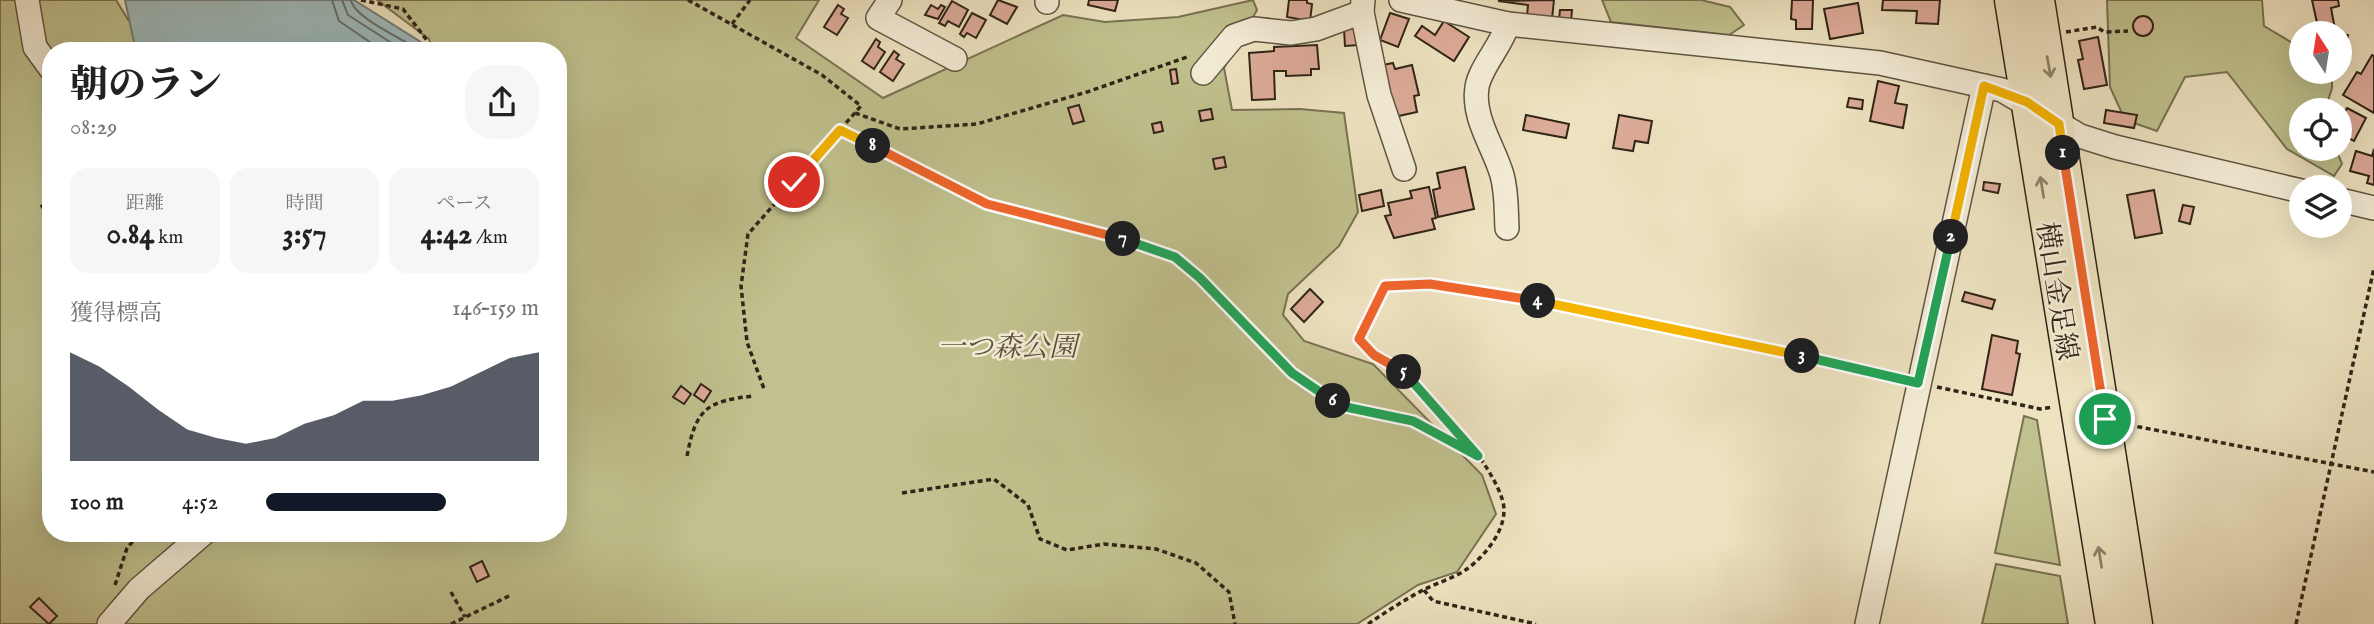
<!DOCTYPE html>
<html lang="ja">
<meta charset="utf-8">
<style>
:root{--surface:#fff;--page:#f6f6f6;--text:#222;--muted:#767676;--accent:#111827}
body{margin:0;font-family:"IM FELL English","Noto Serif JP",serif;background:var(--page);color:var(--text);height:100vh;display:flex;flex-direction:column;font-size:26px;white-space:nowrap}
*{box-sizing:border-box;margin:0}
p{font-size:23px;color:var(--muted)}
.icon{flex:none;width:38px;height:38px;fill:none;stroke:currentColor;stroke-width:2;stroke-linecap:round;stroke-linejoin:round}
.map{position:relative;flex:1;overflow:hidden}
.drawer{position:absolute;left:42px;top:42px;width:525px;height:500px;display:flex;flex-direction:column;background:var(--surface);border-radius:28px;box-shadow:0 7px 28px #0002}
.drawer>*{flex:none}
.needle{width:46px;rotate:348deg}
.buttons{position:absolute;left:2289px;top:21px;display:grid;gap:14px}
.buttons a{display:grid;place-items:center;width:63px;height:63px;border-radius:50%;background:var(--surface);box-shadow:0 7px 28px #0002;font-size:35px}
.pin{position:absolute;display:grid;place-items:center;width:60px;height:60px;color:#fff;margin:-30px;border:4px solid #fff;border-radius:50%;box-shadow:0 2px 7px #0007}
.km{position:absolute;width:35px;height:35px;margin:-18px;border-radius:50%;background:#222;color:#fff;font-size:19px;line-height:35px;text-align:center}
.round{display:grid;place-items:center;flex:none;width:74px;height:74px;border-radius:28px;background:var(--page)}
.headline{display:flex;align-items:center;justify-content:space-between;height:119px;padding:0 28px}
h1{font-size:38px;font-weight:800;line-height:52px}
.figures{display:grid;grid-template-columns:repeat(3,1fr);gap:10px;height:119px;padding:7px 28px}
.figures div{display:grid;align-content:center;border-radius:18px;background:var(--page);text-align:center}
.figures b{font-size:30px;font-weight:800}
.figures small{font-size:19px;font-weight:400}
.figures p{font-size:19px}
.chart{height:196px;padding:14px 28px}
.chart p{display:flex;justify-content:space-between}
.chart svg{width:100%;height:126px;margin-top:7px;fill:var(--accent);opacity:.7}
ul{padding:0 28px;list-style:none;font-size:23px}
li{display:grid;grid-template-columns:112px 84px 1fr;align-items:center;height:52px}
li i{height:18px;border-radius:9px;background:var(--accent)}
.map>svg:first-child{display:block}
</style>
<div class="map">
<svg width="2374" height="624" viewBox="0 0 2374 624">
<rect width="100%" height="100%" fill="#eee3c1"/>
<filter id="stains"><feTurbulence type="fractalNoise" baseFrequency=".00286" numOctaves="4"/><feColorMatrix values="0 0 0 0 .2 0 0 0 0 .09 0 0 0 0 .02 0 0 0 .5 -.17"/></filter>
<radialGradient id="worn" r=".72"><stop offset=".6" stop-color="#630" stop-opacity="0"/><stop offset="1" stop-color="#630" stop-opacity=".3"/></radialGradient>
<g fill="#c0c18e" stroke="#787252" stroke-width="2">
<polygon points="0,0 116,0 137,34 165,51 51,51 51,534 558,534 558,51 433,51 429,39 377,0 819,0 796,38 883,98 1063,15 1105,22 1178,17 1253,0 1257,10 1224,68 1232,110 1300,109 1344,113 1358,212 1339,246 1288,294 1283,315 1304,341 1373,364 1482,475 1496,514 1457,572 1418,585 1357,624 0,624"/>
<polygon points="1602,0 1701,0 1730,7 1744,25 1729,35 1611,22"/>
<polygon points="2107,0 2262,0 2264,26 2301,48 2301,72 2332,72 2332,88 2325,110 2301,110 2301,149 2336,149 2342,164 2334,176 2287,149 2227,72 2185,77 2157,131 2125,120 2110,87"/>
<polygon points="2024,416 2037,420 2060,565 1995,553"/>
<polygon points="1996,564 2060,576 2068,624 1982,624"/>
</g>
<polygon fill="#9ebbbd" stroke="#727f7b" stroke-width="2" points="125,0 354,0 427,46 429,51 141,51 135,47"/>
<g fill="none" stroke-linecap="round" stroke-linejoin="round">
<g stroke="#67706a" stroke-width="2">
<polyline points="332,0 339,21 383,51"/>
<polyline points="342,0 348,15 404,51"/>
<path d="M351,0C354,18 405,40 421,51"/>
</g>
</g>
<g fill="#ddab99" stroke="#302417" stroke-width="2">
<polygon points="998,0 1017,7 1007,24 990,15"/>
<polygon points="1089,0 1118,0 1115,11 1088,5"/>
<polygon points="1289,0 1307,0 1307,3 1312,4 1310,21 1287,17"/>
<polygon points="1554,0 1552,19 1527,16 1528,5 1498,1"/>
<polygon points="1792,0 1813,0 1812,29 1796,29 1796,20 1791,19"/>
<polygon points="1883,0 1940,0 1938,24 1916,23 1917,11 1882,10"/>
<polygon points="2312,0 2338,0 2339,6 2331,8 2335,29 2319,32"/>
<polygon points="952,1 968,10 959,27 948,21 945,26 939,23"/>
<polygon points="1858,3 1863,33 1830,39 1824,9"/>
<polygon points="838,5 844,9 841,14 848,18 837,35 824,27"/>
<polygon points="931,5 938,9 941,5 945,7 938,19 925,15"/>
<polygon points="1560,10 1572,10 1571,21 1559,20"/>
<polygon points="972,13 986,20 976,38 967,33 964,37 960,34"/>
<polygon points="1390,13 1409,19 1398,47 1380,40"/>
<circle cx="2143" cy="26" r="10"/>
<polygon points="1444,21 1469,37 1454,61 1415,36 1422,26 1435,35"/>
<polygon points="1358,28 1359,45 1345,46 1344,29"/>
<polygon points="2340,34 2348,35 2345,51 2340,50"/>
<polygon points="2098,37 2107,85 2084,89 2078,60 2083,59 2079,41"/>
<polygon points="876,39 880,42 878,47 885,52 874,69 862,61"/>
<polygon points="1317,45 1319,69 1311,69 1311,75 1286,76 1286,71 1274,71 1275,99 1252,100 1249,53 1274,51 1274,47"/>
<polygon points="894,51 899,55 896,59 904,64 893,81 880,72"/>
<polygon points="2372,55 2374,56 2374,113 2343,95 2357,72 2361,74"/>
<polygon points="1393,63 1395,69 1412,65 1419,95 1414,96 1417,112 1394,117 1378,66"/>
<polygon points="1176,69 1178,83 1172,84 1170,70"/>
<polygon points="1878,81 1899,86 1895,103 1907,105 1903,128 1870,121"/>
<polygon points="1849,98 1863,100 1862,109 1847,107"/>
<polygon points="1079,105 1084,121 1073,124 1068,108"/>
<polygon points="2347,108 2366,118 2354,141 2340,134 2340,121"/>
<polygon points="1211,109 1213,119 1201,121 1199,111"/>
<polygon points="2106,110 2137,115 2134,128 2104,123"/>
<polygon points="1526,115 1569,124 1566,138 1523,130"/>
<polygon points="1619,115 1652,121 1648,143 1635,141 1633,151 1613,148"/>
<polygon points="1161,122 1163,131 1154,133 1152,124"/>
<polygon points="2374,149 2374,185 2367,183 2369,176 2350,171 2356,151 2372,156"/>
<polygon points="1224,157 1226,167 1215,169 1213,159"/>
<polygon points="1465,167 1474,209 1438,217 1433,190 1440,188 1437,173"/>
<polygon points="1984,182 2000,184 1998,193 1983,190"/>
<polygon points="1429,187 1436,218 1432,219 1435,229 1394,238 1385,216 1391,215 1388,203 1412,198 1410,191"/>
<polygon points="1381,190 1384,206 1362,211 1359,195"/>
<polygon points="2154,190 2162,233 2135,238 2127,195"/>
<polygon points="51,199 51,220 41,206"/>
<polygon points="2183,205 2194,207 2190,224 2179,221"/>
<polygon points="1310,289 1323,302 1304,322 1291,309"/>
<polygon points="1965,292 1995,300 1992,309 1962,301"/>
<polygon points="1992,335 2018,341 2016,353 2020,354 2012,395 1982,389"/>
<polygon points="701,384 711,391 704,402 694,395"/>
<polygon points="681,386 691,394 684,404 673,397"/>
<polygon points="482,561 489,576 477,582 470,567"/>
<polygon points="39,598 57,616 49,624 30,607"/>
</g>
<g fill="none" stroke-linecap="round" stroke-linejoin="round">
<g stroke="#605442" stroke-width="26">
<g id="minor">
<polyline points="27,0 35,47 51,69"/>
<polyline points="890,0 878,18 955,59"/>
<polyline points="1363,0 1362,12 1379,95 1404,169"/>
<polyline points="1401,0 1508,24 1880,63 2002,90 2080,136 2115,147 2301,191"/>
<polyline points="1047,2 1047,0"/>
<polyline points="1203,73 1234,36 1254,29 1291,33 1316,29 1362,12"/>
<polyline points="2340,200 2374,208"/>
<path d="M1507,228C1506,210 1507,193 1502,175C1494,147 1472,118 1477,87C1480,68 1501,46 1508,24"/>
<polyline points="109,624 139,589 203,534"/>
<polyline points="1867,624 1984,86"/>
</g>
</g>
<g stroke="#302417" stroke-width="33">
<g id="major">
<polyline points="2010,0 2111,624"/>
<polyline points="2039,0 2137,624"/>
</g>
</g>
<g stroke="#302417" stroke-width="3.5" stroke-dasharray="5 3.5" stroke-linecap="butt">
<polyline points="361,0 403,9 435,51"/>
<polyline points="688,0 822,75 861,106 748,234 741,286 747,342 764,389"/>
<polyline points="732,24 750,0"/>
<polyline points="2066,32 2097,27 2104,32 2128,31"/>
<polyline points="855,113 900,129 977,124 1087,92 1190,56"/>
<polyline points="840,130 987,204 1115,236 1175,257 1201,278 1292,373 1341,406 1413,421 1474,452"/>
<polyline points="1937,387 2040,409 2053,407"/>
<polyline points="2129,425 2374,472"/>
<path d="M687,456C696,408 707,401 754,396"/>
<polyline points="558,480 560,482"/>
<polyline points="902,493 994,479 1028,505 1040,539 1067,550 1104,544 1156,549 1196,563 1229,592 1235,624"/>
<polyline points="115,585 127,548 139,534"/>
<polyline points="1424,590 1433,601 1536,624"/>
<polyline points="451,592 465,617"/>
<polyline points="451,624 511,595"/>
<path d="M1368,624C1386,612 1404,600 1423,590C1437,583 1454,578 1467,569C1486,555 1509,527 1503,502C1494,466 1432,393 1402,371C1387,359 1373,353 1359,339L1385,286L1430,283L1485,290L1902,379"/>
<polyline points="2296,624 2374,268"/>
</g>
<use href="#minor" stroke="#f4edd7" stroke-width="23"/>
<use href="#major" stroke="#eee3c1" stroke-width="30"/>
</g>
<defs><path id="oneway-shaft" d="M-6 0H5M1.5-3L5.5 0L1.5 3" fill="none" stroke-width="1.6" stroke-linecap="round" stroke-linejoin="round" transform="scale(1.75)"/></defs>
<g stroke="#8f846c">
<use href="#oneway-shaft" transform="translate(2049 67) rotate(80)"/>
<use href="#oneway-shaft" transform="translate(2042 187) rotate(-99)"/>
<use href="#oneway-shaft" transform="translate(2100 557) rotate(-99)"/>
</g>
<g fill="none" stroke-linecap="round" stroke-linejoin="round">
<g stroke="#fff" stroke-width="14">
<polyline id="split-1" points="2063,153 2105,419"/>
</g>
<g stroke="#fff" stroke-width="14">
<polyline id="split-2" points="1951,237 1984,86 2027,102 2059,124 2063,153"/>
</g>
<g stroke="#fff" stroke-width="14">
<polyline id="split-3" points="1802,356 1918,383 1951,237"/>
</g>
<g stroke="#fff" stroke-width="14">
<polyline id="split-4" points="1538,301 1802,356"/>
</g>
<g stroke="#fff" stroke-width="14">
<polyline id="split-5" points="1404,372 1374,355 1359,339 1385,286 1430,284 1538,301"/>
</g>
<g stroke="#fff" stroke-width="14">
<polyline id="split-6" points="1333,401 1341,406 1413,421 1478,456 1404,372"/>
</g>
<g stroke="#fff" stroke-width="14">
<polyline id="split-7" points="1123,239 1175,257 1200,278 1292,373 1333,401"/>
</g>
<g stroke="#fff" stroke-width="14">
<polyline id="split-8" points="873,146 987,204 1123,239"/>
</g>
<g stroke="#fff" stroke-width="14">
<polyline id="split-9" points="794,182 840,130 873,146"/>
</g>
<use href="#split-1" stroke="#f0652b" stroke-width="9"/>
<use href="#split-2" stroke="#f5b400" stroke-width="9"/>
<use href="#split-3" stroke="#22a559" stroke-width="9"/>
<use href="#split-4" stroke="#f5b400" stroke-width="9"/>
<use href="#split-5" stroke="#f0652b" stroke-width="9"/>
<use href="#split-6" stroke="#22a559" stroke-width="9"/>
<use href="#split-7" stroke="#22a559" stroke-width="9"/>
<use href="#split-8" stroke="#f0652b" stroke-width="9"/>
<use href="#split-9" stroke="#f5b400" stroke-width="9"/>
</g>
<g text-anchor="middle" stroke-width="5" stroke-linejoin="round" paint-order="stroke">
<g font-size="28" fill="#302417" stroke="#f4edd7">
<text transform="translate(2058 291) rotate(81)" y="10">横山金足線</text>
</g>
<g font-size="28" font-style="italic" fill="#5b533b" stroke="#f4edd7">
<text x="1007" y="356">一つ森公園</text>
</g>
</g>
<rect width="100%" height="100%" filter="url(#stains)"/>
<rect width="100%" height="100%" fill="url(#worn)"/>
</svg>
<div class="buttons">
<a><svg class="needle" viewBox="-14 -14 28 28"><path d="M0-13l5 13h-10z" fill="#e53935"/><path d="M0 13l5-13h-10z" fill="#767676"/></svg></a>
<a><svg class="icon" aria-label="locate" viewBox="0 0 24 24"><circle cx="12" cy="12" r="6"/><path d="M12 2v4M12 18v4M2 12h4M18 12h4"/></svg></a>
<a><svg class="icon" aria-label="layers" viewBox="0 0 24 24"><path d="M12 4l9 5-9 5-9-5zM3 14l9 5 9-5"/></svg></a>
</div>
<div class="pin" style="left:2105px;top:419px;background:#1e9e55"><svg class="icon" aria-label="arrive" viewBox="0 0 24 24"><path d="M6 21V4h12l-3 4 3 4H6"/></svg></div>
<div class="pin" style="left:794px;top:182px;background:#d93025"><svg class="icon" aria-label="check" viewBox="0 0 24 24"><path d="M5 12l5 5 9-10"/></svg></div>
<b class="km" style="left:2063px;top:153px">1</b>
<b class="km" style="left:1951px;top:237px">2</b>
<b class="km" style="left:1802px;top:356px">3</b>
<b class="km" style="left:1538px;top:301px">4</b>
<b class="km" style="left:1404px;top:372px">5</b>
<b class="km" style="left:1333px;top:401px">6</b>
<b class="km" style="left:1123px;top:239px">7</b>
<b class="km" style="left:873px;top:146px">8</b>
<section class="drawer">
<div class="headline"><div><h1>朝のラン</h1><p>08:29</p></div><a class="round"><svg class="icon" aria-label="share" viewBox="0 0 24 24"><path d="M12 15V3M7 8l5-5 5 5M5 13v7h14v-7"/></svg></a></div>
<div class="figures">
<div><p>距離</p><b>0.84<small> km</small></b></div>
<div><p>時間</p><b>3:57</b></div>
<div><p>ペース</p><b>4:42<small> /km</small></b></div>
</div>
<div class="chart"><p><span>獲得標高</span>146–159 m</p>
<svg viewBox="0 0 160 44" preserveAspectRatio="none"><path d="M0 44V6L10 11L20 18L30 26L40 33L50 36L60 38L70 36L80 31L90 28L100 23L110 23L120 21L130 18L140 13L150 8L160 6V44z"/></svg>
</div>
<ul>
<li><b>100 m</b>4:52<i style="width:66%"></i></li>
</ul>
</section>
</div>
